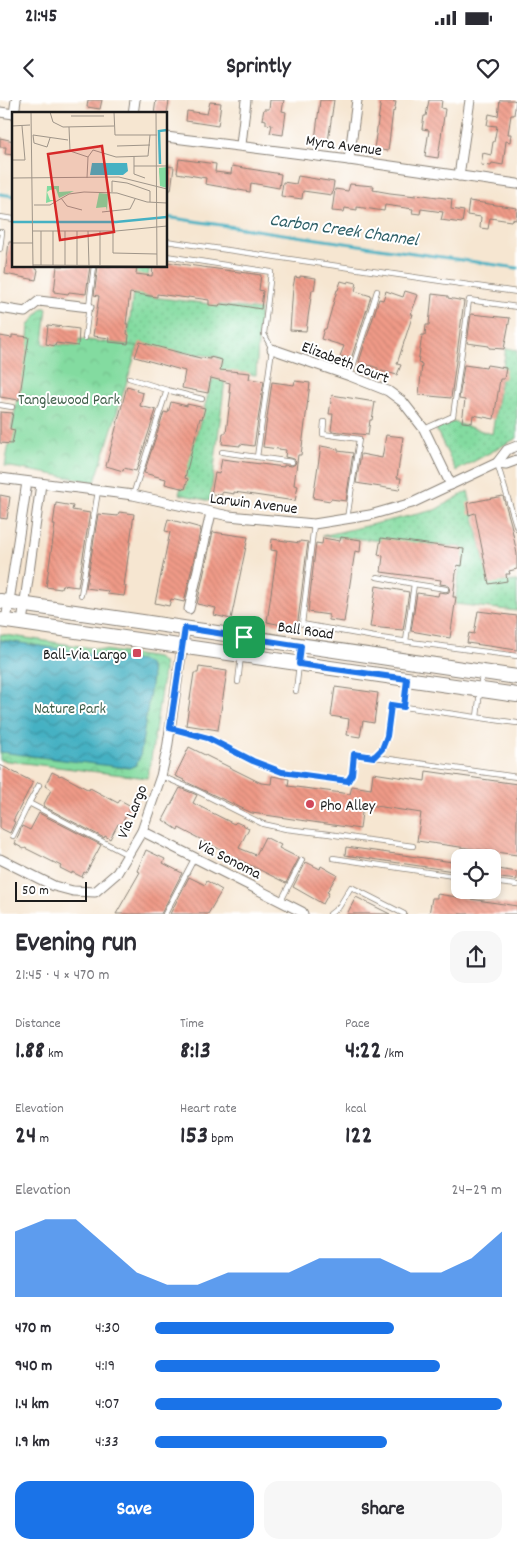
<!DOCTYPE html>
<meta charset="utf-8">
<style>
:root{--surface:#fff;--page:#f7f7f7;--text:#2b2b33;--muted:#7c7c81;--accent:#1a73e8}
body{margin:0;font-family:Dekko,sans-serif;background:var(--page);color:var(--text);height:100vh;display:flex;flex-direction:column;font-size:19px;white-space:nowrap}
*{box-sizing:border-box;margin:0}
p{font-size:16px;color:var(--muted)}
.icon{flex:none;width:28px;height:28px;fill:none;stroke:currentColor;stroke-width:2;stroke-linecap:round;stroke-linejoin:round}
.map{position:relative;height:814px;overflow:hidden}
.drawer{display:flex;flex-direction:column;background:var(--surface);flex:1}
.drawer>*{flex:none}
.buttons{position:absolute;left:451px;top:749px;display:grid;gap:10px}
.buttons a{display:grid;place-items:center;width:50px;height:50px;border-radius:10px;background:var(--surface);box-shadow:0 2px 8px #0003;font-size:25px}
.scale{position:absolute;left:15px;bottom:12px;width:72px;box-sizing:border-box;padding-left:5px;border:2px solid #1c1c1c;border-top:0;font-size:14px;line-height:18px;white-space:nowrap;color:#1c1c1c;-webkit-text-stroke:4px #fff;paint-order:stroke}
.pin{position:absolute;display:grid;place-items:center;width:42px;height:42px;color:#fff;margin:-21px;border-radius:10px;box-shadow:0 2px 8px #0006}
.round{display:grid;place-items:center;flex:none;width:52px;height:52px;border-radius:15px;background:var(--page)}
.summary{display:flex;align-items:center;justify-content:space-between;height:85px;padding:0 15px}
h1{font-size:28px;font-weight:800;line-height:38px}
.figures{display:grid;grid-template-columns:repeat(3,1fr);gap:8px;height:85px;padding:5px 15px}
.figures div{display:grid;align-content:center}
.figures b{font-size:25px;font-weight:800}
.figures small{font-size:14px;font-weight:400}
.figures p{font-size:14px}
.chart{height:140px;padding:10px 15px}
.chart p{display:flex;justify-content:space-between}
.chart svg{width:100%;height:90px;margin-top:5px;fill:var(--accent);opacity:.7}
.primary-button{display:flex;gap:10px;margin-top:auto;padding:10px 15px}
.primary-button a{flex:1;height:58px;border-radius:15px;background:var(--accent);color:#fff;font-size:20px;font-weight:800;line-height:58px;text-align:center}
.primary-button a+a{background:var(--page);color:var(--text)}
ul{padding:0 15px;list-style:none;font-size:16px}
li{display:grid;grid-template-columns:80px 60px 1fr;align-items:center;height:38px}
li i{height:12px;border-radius:6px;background:var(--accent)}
.status{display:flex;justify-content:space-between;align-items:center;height:35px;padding:0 25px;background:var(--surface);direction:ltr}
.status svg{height:14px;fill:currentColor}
header{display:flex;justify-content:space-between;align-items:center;height:65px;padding:0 15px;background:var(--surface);font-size:22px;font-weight:800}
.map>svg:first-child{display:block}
</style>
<div class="status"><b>21:45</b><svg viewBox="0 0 49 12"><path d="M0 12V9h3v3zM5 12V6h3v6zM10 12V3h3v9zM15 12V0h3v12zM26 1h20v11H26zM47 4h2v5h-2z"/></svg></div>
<header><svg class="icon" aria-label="back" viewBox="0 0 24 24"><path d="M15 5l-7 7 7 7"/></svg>Sprintly<svg class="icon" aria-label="heart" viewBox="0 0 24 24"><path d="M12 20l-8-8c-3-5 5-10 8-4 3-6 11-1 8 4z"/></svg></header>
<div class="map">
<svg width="517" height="814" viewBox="0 0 517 814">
<defs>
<pattern id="grass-dots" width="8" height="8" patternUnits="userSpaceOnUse" patternTransform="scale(1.25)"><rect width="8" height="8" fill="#83dba0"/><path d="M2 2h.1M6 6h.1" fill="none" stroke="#71bb89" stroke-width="1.8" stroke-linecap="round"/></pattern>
<pattern id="park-crowns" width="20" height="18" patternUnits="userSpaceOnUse" patternTransform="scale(1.25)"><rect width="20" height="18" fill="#83dba0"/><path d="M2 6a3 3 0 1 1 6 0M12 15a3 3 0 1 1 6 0" fill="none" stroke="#71bb89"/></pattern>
<pattern id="water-waves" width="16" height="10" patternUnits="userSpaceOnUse" patternTransform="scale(1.25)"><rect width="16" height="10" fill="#45b1c3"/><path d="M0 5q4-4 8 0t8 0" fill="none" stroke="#398f9e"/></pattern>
<pattern id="building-back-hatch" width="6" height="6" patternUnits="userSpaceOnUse" patternTransform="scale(1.25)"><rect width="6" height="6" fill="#ef9a87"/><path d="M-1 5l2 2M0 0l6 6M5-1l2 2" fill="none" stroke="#cc8474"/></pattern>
</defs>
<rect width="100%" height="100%" fill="#fff"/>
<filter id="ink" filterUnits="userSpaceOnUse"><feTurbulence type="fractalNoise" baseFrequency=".02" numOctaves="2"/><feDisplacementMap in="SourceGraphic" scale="10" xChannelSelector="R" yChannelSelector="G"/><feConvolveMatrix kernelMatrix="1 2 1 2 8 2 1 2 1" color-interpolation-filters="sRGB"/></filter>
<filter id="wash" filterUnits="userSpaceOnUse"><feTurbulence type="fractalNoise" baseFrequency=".0096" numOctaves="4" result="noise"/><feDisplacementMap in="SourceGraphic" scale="20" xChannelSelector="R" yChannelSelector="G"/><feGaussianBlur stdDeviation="1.12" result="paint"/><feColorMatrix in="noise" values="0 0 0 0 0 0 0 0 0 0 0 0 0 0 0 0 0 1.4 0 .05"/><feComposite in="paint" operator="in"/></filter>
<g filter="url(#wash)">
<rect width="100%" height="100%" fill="#f6e6d1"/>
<g fill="url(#grass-dots)" stroke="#507c5e">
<polygon points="136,166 150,166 144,196 260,210 256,275 226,272 210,401 179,394 219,257 127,245"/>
<polygon points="506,248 517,250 517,338 456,371 436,329 453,322 492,334"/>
<polygon points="468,391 489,482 517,481 517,511 455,504 462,447 322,436 435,410"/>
</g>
<g fill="url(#park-crowns)" stroke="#507c5e">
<polygon points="42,208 47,208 43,244 77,246 79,239 138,246 95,382 5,366 28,238 29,225"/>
<polygon points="0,534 157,558 163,562 164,570 150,666 147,678 0,660"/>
</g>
<polygon fill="url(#water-waves)" stroke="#306670" points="0,540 141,561 148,563 151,569 152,578 140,657 136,665 129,668 119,667 0,652"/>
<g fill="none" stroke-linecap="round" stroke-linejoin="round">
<g stroke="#45b1c3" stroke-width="3">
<polyline points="0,94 14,96"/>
<polyline points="166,117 517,168"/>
</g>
</g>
<g id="blocks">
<g fill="url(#building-back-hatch)">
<polygon points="88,0 102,0 100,9 87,7"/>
<polygon points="156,0 169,1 167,14 154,14"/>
<polygon points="270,0 284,0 282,11 286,12 283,35 270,33 272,25 266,24 266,20 262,19 264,9 269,9"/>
<polygon points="320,0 334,0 328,42 315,40"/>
<polygon points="381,0 396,2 394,12 393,11 388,51 374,49"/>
<polygon points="429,0 442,0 441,8 445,9 438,58 425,56 429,30 422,29 424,16 426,16"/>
<polygon points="500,0 513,0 516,1 514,15 511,15 508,34 511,34 510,42 506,41 503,65 492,63 491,66 481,65 483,53 491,55 493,42 494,42 497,26 487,25 489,14 498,16"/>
<polygon points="210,2 221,3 218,26 186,21 187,11 207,14"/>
<polygon points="0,38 14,41 14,55 5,54 6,47 0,47"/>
<polygon points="179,59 216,64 215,72 231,74 232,66 281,74 279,88 251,83 250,92 205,84 206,78 177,73"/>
<polygon points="166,66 174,67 171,90 166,90"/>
<polygon points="298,76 334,82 332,95 303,91 302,99 281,96 283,82 296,84"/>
<polygon points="350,84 374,86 373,90 390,93 416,96 416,94 452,99 451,109 464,111 462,123 441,120 443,112 421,109 420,114 412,113 413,109 385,105 384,111 357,107 357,110 345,108 344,112 332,111 335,89 348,91"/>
<polygon points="469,101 517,108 516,120 512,119 511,121 490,118 488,129 480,128 481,117 467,115"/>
<polygon points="9,142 14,142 14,166 36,166 36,169 38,170 36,180 5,174"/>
<polygon points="166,162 261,175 259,190 263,191 261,209 231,204 230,205 220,204 219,206 209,205 209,200 188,197 188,198 157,194 157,197 130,193 126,224 128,224 127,234 129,235 128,244 109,242 110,238 93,236 99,196 94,195 98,166 137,166 136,174 152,176 153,166 166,166"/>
<polygon points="57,166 90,166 86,194 69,192 68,194 54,192"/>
<polygon points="300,176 316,178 314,190 312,190 306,231 290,230 293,187 295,177 300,178"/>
<polygon points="341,181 348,183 348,181 357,183 355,191 371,196 351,259 340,256 344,246 321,239 324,229 326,229 337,190 338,190"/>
<polygon points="386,191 403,197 405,191 418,195 411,214 413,214 397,264 401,265 397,275 378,270 378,268 359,262 379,199 383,200"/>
<polygon points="432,194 448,196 448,198 464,201 451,298 419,295 422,264 418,263 422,235 425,235 426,225 429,225"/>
<polygon points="471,214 510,218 504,249 489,248 489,246 467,243"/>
<polygon points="48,225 79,229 78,246 56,243 55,246 46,244"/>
<polygon points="12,235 29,237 19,300 0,297 0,236 12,238"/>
<polygon points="140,242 200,258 210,259 210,257 222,260 220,270 250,273 249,279 264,281 254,346 240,344 240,346 222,344 223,333 226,333 231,293 229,293 230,283 211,278 208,293 182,288 185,271 135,257"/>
<polygon points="464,265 486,268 487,265 506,268 504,279 500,279 494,319 473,315 472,323 462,322 465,300 459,299"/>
<polygon points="295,281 310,283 301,355 298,355 294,385 298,386 295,401 234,392 234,394 222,392 222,395 211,394 215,373 219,374 222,359 284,367 284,365 292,366 295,364 296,361 294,359 285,357 286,350 263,347 272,282 294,285"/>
<polygon points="127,286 137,289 136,291 143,293 140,306 156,310 136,371 124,368 123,371 106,366"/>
<polygon points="332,295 375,302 372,320 370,320 368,335 331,331 333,314 329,314"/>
<polygon points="171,302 187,306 187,304 205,308 202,319 200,318 185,378 188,379 185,389 165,384 166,379 144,373 164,312 168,313"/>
<polygon points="0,312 13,313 10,329 15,330 12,344 0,343"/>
<polygon points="386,335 403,337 397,378 401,378 399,390 356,383 361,354 382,358"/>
<polygon points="321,346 338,349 338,351 353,353 346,401 331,399 330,401 313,398"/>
<polygon points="0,395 10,397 7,419 0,418"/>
<polygon points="503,396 511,424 517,454 517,469 509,471 510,474 506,474 507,481 489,484 475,413 469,415 467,403"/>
<polygon points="56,403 73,406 72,410 90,413 78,487 62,485 61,489 46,487 55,425 53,425"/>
<polygon points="119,412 134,414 124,486 126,486 124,496 107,494 108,491 86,488 98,414 118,416"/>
<polygon points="168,419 201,428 184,502 171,499 169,506 155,503 170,432 165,431"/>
<polygon points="213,432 248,437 231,519 214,515 216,508 197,504"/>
<polygon points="341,437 361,440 360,452 355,451 344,522 329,520 329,515 308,512 316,443 322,444 323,438 340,441"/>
<polygon points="381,438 464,449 462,466 457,465 453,497 456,497 450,538 411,531 417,493 438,496 439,492 446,493 449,492 450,487 447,485 440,484 441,480 381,472 383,456 378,455"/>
<polygon points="272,439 300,443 300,441 308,442 297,528 267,522 277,451 271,450"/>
<polygon points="376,486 409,492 403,530 370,527"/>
<polygon points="478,511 517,516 517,550 467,543 469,533 474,534"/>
<polygon points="199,567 227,571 218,630 186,625 194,573 198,573"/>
<polygon points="335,587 378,593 374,623 363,621 360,637 347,635 349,619 331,616"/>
<polygon points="189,647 261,683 271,684 272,676 289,679 288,686 350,694 352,686 371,689 373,673 425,681 426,671 517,684 517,755 417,741 421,713 363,704 360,729 252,713 184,681 184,680 175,676"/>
<polygon points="0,665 33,682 13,721 15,722 10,733 0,728"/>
<polygon points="52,672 60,676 61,675 89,690 90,688 118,703 120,700 131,706 121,725 118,724 110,739 105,736 104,738 43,706 51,690 45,686"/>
<polygon points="180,688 197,695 193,703 234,724 236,722 249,728 239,748 256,755 265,737 281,745 279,748 299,758 286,783 230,755 230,757 220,752 221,750 179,728 178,730 163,720"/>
<polygon points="39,713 101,745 86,773 84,772 82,777 72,772 72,774 60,768 61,766 25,748 24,749 15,744 22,726 30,730"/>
<polygon points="346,747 460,763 460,772 345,755"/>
<polygon points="146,750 165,759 163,763 182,773 161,814 116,814 140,772 137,771"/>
<polygon points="306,762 320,769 321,766 337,775 327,792 329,793 323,804 293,787"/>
<polygon points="492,768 517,772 517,780 492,777"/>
<polygon points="189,777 205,785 207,781 222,790 208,814 170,814"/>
<polygon points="437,794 517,806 517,814 429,814 432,798 437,798"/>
<polygon points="356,797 390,814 347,814"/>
</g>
</g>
</g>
<g filter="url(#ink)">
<use href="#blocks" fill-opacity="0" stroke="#898176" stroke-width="1"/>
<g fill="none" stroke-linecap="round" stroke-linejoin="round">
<g stroke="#898176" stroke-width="6">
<g id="lane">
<polyline points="0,117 14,119"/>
<polyline points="0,132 2,132 0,149"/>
<polyline points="166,141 517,192"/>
<polyline points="166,156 271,172 264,234 272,249 257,357"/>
<polyline points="85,238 94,166"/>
<polyline points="350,276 377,191"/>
<polyline points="129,278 167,290 133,395"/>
<polyline points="167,290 202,299"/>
<polyline points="0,305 12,307"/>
<polyline points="324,322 323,334 359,339 347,419"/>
<polyline points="424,329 453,316 469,200 517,207"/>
<polyline points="222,352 292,362"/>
<polyline points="497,363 517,428"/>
<polyline points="314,424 302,524 380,538 517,556"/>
<polyline points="377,477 414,484"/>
<polyline points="81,495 98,391"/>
<polyline points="406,541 414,484 446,489"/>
<polyline points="238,582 241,556"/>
<polyline points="296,591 301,547"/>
<polyline points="405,607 407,581"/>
<polyline points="477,617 482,574"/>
<polyline points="170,628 208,638 253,661 282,672 345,682 348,681 352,674 354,654 517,677"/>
<polyline points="374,657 382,649 387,636 391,605 517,623"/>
<polyline points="161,676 195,690 263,724 286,729 329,734 361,739 413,746"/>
<polyline points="29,703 39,685"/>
<polyline points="13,736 29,703 128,755"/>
<polyline points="333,758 460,777"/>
<polyline points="492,782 517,785"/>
<polyline points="281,801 302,760"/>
<polyline points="165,814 195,757"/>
<polyline points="330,814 339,807 351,787 404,814"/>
</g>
</g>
<g stroke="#898176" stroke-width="11">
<g id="street">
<polyline points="0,12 14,14"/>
<polyline points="14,14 16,0"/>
<polyline points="133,14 135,0"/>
<polyline points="166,37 349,60 517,84"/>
<polyline points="241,45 246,0"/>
<polyline points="349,60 357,0"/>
<polyline points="459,76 470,0"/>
<polyline points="0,208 25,212 39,201 89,207"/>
<polyline points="272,249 350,276 388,291 403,302 424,329 451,385"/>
<polyline points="497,363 506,364 517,360"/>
<polyline points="0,378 133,395 229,416 314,424 370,415 412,403 497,363 507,350 517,346"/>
<polyline points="189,509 211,413"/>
<polyline points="6,521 27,382"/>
<polyline points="22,523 41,384"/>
<polyline points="142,731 302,812 303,814"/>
<polyline points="0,759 54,786 73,791 95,792 117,773 142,731 161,676 167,650 185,528"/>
</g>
</g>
<g stroke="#898176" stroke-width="16">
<g id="primary">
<polyline points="0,501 517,577"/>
<polyline points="0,520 517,595"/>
</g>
</g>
<use href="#lane" stroke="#fff" stroke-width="4.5"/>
<use href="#street" stroke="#fff" stroke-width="9"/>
<use href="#primary" stroke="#fff" stroke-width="14"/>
</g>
</g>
<g fill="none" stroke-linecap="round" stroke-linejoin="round" filter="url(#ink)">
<g stroke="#fff" stroke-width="10">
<polygon id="route" points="185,528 301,546 299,564 407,579 404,607 391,605 387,636 382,649 374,657 354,654 352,674 348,681 282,672 253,661 208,638 170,628"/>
</g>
<use href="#route" stroke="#1a73e8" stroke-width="6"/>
</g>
<g fill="#d1495b" stroke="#fff" stroke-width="2">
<rect x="132" y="548" width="10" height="10" rx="2.5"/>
<circle cx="310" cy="704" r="5"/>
</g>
<g text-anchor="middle" stroke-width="4" stroke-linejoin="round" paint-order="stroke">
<g font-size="16" fill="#1c1c1c" stroke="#fff">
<text transform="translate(344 44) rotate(8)" y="6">Myra Avenue</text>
<text transform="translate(346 261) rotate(21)" y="6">Elizabeth Court</text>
<text transform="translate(254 402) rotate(7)" y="6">Larwin Avenue</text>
<text transform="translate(306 529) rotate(8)" y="6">Ball Road</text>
<text transform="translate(131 711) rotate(-68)" y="6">Via Largo</text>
<text transform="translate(230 758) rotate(27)" y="6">Via Sonoma</text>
</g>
<g font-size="16" fill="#405f4a" stroke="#fff">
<text x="69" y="304">Tanglewood Park</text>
<text x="70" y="613">Nature Park</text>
</g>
<g font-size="16" fill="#1c1c1c" stroke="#fff" text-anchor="end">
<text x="127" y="559">Ball-Via Largo</text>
<text x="320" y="710" text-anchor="start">Pho Alley</text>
</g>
<g font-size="18" font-style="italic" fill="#2e5f67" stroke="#fff">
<text transform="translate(344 129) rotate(8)" y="6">Carbon Creek Channel</text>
</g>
</g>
<g transform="translate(12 12)">
<rect width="155" height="155" fill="#f6e6d1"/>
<path d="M35,74H47V80L62,79L47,86L44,77L38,78L35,80L38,88H43L34,91Z" fill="#83dba0"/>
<path d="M155,55V76L148,74L147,60V56ZM87,81L96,82L95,99L94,95L84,96Z" fill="#83dba0"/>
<path d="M80,51H115L116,59L111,63H78Z" fill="#45b1c3"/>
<path fill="none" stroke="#45b1c3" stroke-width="2.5" d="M148,52L147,19L155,18M0,110H104L155,105"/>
<path fill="none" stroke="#9f9589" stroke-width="1" d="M19,0L21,155M38,0L41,10L51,15L102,14M102,0L103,23H145M144,0L145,155M59,4H92M0,14L18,13M57,15L58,39L76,45M38,26L35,35L22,31L21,23L56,28M105,34L138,33M122,44V62L133,66M0,48H13L10,14M122,54H155M0,66L107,65L155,77M75,66L76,45L81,38L104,45L136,44L138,23M100,80V69L115,71L138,79V90M49,86L55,94L70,98M22,93H38L57,82L72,80L105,81L135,90L155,91M90,100L118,97L123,87M21,119H104L155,114M53,119V153M65,119V153M76,119L77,154M101,119V141L145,142M0,131H21M21,153L155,154M29,153V119M41,153V119M88,154V119"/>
<path fill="#d62828" fill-opacity="0.15" stroke="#d62828" stroke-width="2.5" d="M90,34L102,120L48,128L36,42Z"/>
<rect width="155" height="155" fill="none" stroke="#1c1c1c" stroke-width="2.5"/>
</g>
</svg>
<div class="buttons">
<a><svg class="icon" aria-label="locate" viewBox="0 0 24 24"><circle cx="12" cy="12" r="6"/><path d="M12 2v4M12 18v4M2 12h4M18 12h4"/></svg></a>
</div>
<div class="scale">50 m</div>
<div class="pin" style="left:244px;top:537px;background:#1e9e55"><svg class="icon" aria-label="arrive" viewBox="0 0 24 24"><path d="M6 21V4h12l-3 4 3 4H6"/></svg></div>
</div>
<section class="drawer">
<div class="summary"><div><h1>Evening run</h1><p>21:45 · 4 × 470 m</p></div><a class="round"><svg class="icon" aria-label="share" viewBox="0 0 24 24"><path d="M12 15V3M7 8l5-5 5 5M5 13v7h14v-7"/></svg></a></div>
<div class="figures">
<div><p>Distance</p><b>1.88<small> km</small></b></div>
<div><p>Time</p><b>8:13</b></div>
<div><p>Pace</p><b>4:22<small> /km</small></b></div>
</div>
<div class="figures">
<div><p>Elevation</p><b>24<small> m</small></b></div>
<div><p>Heart rate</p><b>153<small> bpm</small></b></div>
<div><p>kcal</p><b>122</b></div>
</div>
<div class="chart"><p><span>Elevation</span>24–29 m</p>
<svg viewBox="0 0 160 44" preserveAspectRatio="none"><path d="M0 44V12L10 6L20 6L30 19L40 32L50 38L60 38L70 32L80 32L90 32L100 25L110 25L120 25L130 32L140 32L150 25L160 12V44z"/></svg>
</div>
<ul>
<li><b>470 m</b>4:30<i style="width:69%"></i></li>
<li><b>940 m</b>4:19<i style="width:82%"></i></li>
<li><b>1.4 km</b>4:07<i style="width:100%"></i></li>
<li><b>1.9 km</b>4:33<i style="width:67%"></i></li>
</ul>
<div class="primary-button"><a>Save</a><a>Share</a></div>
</section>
